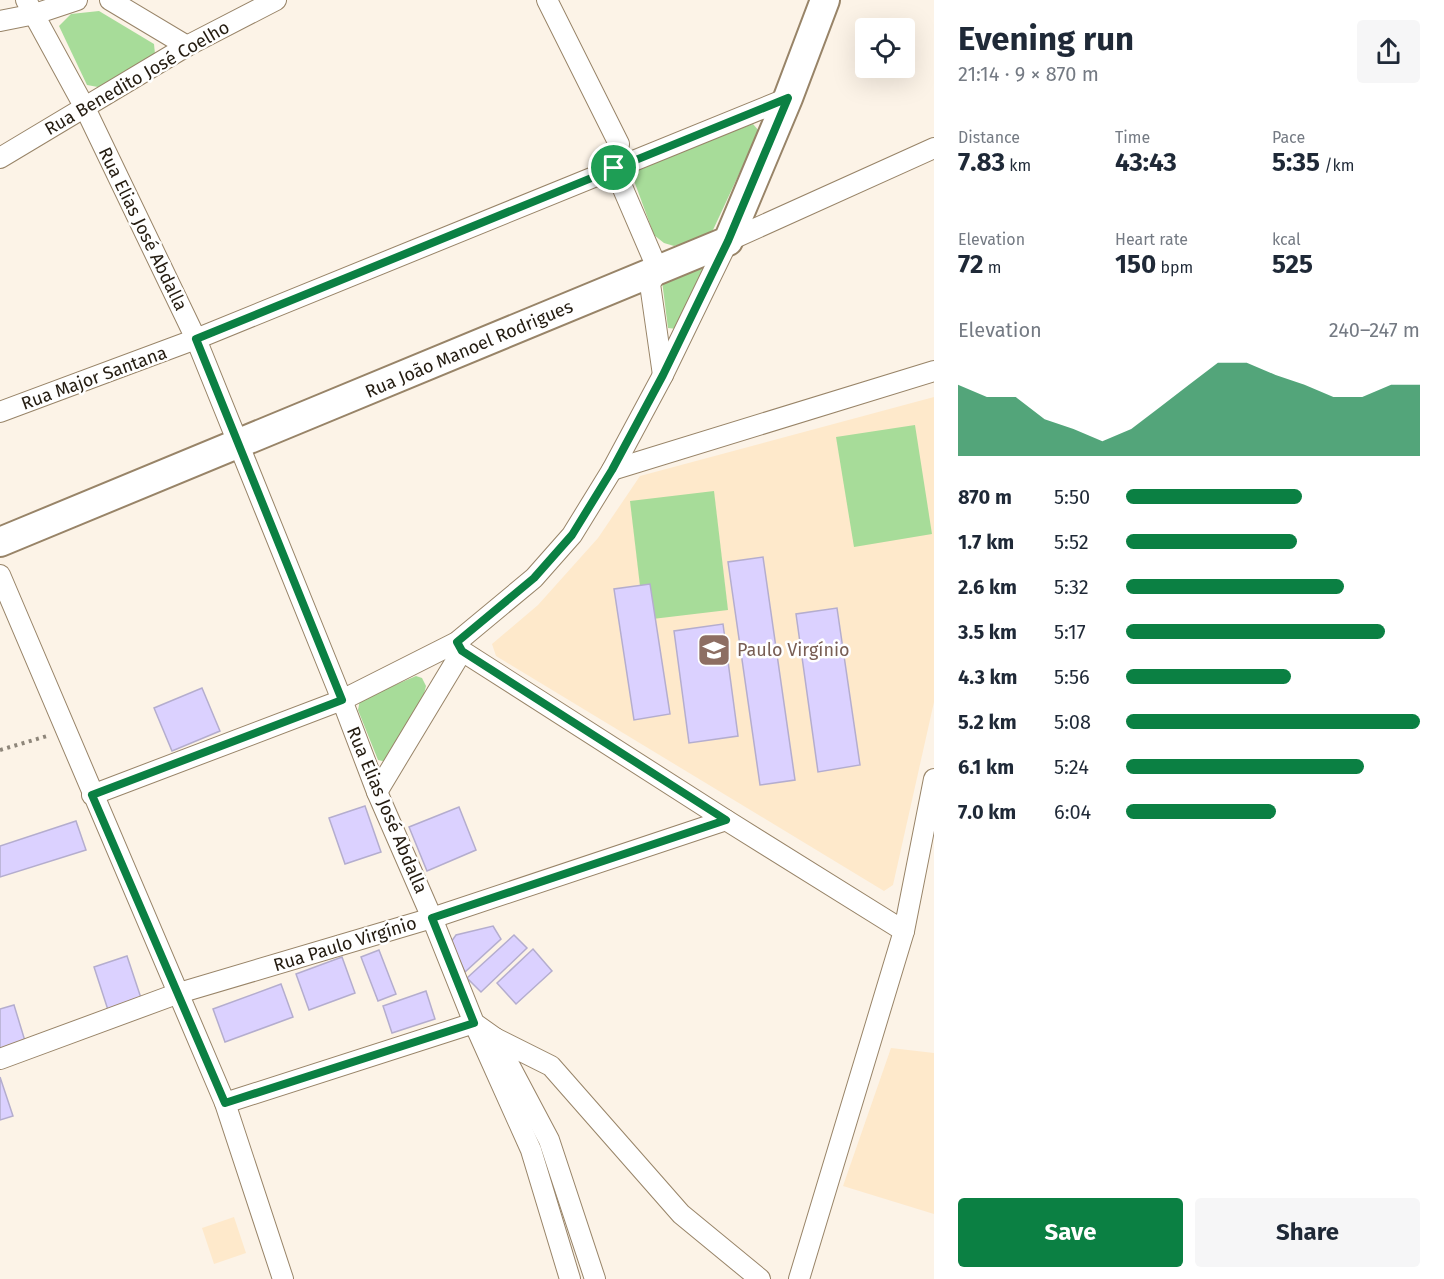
<!DOCTYPE html>
<meta charset="utf-8">
<style>
:root{--surface:#fff;--page:#f6f6f7;--text:#1f2937;--muted:#747a83;--accent:#0b8043}
body{margin:0;font-family:"Fira Sans",sans-serif;background:var(--page);color:var(--text);height:100vh;display:flex;flex-direction:column;font-size:22px;white-space:nowrap}
*{box-sizing:border-box;margin:0}
p{font-size:20px;color:var(--muted)}
.icon{flex:none;width:33px;height:33px;fill:none;stroke:currentColor;stroke-width:2;stroke-linecap:round;stroke-linejoin:round}
.map{position:relative;flex:1;overflow:hidden}
.panel{display:flex;flex-direction:column;background:var(--surface);width:510px}
.panel>*{flex:none}
.buttons{position:absolute;left:855px;top:18px;display:grid;gap:12px}
.buttons a{display:grid;place-items:center;width:60px;height:60px;border-radius:6px;background:var(--surface);box-shadow:0 6px 24px #0002;font-size:30px}
.pin{position:absolute;display:grid;place-items:center;width:51px;height:51px;color:#fff;margin:-26px;border:3px solid #fff;border-radius:50%;box-shadow:0 2px 6px #0007}
.round{display:grid;place-items:center;flex:none;width:63px;height:63px;border-radius:6px;background:var(--page)}
.head{display:flex;align-items:center;justify-content:space-between;height:102px;padding:0 24px}
h1{font-size:33px;font-weight:700;line-height:45px}
.stats{display:grid;grid-template-columns:repeat(3,1fr);gap:9px;height:102px;padding:6px 24px}
.stats div{display:grid;align-content:center}
.stats b{font-size:26px;font-weight:700}
.stats small{font-size:16px;font-weight:400}
.stats p{font-size:16px}
.chart{height:168px;padding:12px 24px}
.chart p{display:flex;justify-content:space-between}
.chart svg{width:100%;height:108px;margin-top:6px;fill:var(--accent);opacity:.7}
.action{display:flex;gap:12px;margin-top:auto;padding:12px 24px}
.action a{flex:1;height:69px;border-radius:6px;background:var(--accent);color:#fff;font-size:24px;font-weight:700;line-height:69px;text-align:center}
.action a+a{background:var(--page);color:var(--text)}
ul{padding:0 24px;list-style:none;font-size:20px}
li{display:grid;grid-template-columns:96px 72px 1fr;align-items:center;height:45px}
li i{height:15px;border-radius:8px;background:var(--accent)}
main{display:flex;flex:1;min-height:0}
.map>svg:first-child{display:block}
</style>
<main>
<div class="map">
<svg width="934" height="1279" viewBox="0 0 934 1279">
<rect width="100%" height="100%" fill="#fcf3e7"/>
<g fill="#fee9cb">
<polygon points="934,397 934,702 893,885 884,891 496,656 492,644 538,605 598,538 640,476"/>
<polygon points="891,1048 934,1053 934,1214 843,1186"/>
<polygon points="234,1217 246,1253 214,1264 202,1228"/>
</g>
<g fill="#a7dc99">
<polygon points="99,11 154,44 155,54 98,87 87,85 59,26 71,14"/>
<polygon points="753,124 759,131 713,230 696,240 674,246 664,243 654,235 633,178 643,164"/>
<polygon points="709,262 677,329 668,328 662,281"/>
<polygon points="915,425 932,534 854,547 836,437"/>
<polygon points="714,491 728,610 644,620 630,501"/>
<polygon points="416,676 422,678 426,686 424,694 387,762 378,760 358,710 360,700"/>
</g>
<g fill="#dbd1ff" stroke="#b4adce" stroke-width="1.5">
<polygon points="763,557 795,780 760,785 728,562"/>
<polygon points="650,584 670,714 634,720 614,589"/>
<polygon points="837,608 860,765 818,772 796,614"/>
<polygon points="723,624 738,736 689,743 674,631"/>
<polygon points="202,688 220,731 172,751 154,708"/>
<polygon points="365,806 381,852 345,864 329,818"/>
<polygon points="459,807 476,850 427,871 409,827"/>
<polygon points="76,821 86,850 0,877 0,846"/>
<polygon points="493,926 501,939 465,972 451,942 456,935"/>
<polygon points="514,935 527,948 481,992 467,978"/>
<polygon points="533,949 552,971 516,1004 497,983"/>
<polygon points="379,950 396,994 378,1001 361,957"/>
<polygon points="127,956 142,1001 109,1013 94,967"/>
<polygon points="342,957 355,993 309,1010 296,974"/>
<polygon points="281,984 293,1017 225,1042 213,1009"/>
<polygon points="426,991 435,1019 392,1033 383,1006"/>
<polygon points="14,1005 25,1041 0,1049 0,1009"/>
<polygon points="0,1077 13,1116 0,1120"/>
</g>
<g fill="none" stroke-linecap="round" stroke-linejoin="round">
<g stroke="#988468" stroke-width="22">
<g id="street">
<polyline points="26,0 85,108 196,339 342,700 377,792 432,918 474,1023 495,1038 549,1140 595,1279"/>
<polyline points="110,0 187,46"/>
<polyline points="547,0 619,144 614,168 658,270 650,284 663,375"/>
<polyline points="0,21 35,14 77,0"/>
<polyline points="0,158 187,46 276,0"/>
<polyline points="0,412 196,339 788,98"/>
<polyline points="612,470 934,371"/>
<polyline points="0,575 225,1103 283,1279"/>
<polyline points="457,642 462,651 726,820 904,931"/>
<polyline points="377,792 462,651"/>
<polyline points="92,795 342,700 457,642 534,578 572,535 612,470 663,375 728,241 934,148"/>
<polyline points="495,1038 551,1066 681,1214 760,1279"/>
<polyline points="0,1059 179,993 432,918 726,820"/>
<polyline points="225,1103 474,1023 531,1150 570,1279"/>
<polyline points="799,1279 904,931 934,779"/>
</g>
</g>
<g stroke="#988468" stroke-width="32">
<polyline id="secondary" points="0,542 728,241 788,98 825,0"/>
</g>
<polyline stroke="#8e867a" stroke-width="4" stroke-dasharray="3 4.5" stroke-linecap="butt" points="0,750 47,736"/>
<use href="#street" stroke="#fff" stroke-width="20"/>
<use href="#secondary" stroke="#fff" stroke-width="28"/>
</g>
<g fill="none" stroke-linecap="round" stroke-linejoin="round">
<g stroke="#fff" stroke-width="12">
<polygon id="route" points="788,98 728,241 663,375 612,470 572,535 534,578 457,642 462,651 726,820 432,918 474,1023 225,1103 92,795 342,700 196,339"/>
</g>
<use href="#route" stroke="#0b8043" stroke-width="8"/>
</g>
<defs>
<g id="school-square" transform="scale(1.725)"><rect x="-9" y="-9" width="18" height="18" rx="4" fill="#8d6e63" stroke="#fff"/><path d="M0-5L7-2L0 1L-7-2ZM-4 1L0 2.5L4 1V4Q0 6-4 4Z" fill="#fff"/></g>
</defs>
<g fill-rule="evenodd">
<use href="#school-square" x="714" y="650"/>
</g>
<g text-anchor="middle" stroke-width="5" stroke-linejoin="round" paint-order="stroke">
<g font-size="18" fill="#241c11" stroke="#fff">
<text transform="translate(137 78) rotate(-30)" y="6">Rua Benedito José Coelho</text>
<text transform="translate(143 229) rotate(64)" y="6">Rua Elias José Abdalla</text>
<text transform="translate(469 349) rotate(-23)" y="6">Rua João Manoel Rodrigues</text>
<text transform="translate(94 378) rotate(-20)" y="6">Rua Major Santana</text>
<text transform="translate(387 810) rotate(67)" y="6">Rua Elias José Abdalla</text>
<text transform="translate(345 944) rotate(-17)" y="6">Rua Paulo Virgínio</text>
</g>
<g font-size="18" fill="#785e54" stroke="#fff" text-anchor="start">
<text x="737" y="656">Paulo Virgínio</text>
</g>
</g>
</svg>
<div class="buttons">
<a><svg class="icon" aria-label="locate" viewBox="0 0 24 24"><circle cx="12" cy="12" r="6"/><path d="M12 2v4M12 18v4M2 12h4M18 12h4"/></svg></a>
</div>
<div class="pin" style="left:614px;top:168px;background:#1e9e55"><svg class="icon" aria-label="arrive" viewBox="0 0 24 24"><path d="M6 21V4h12l-3 4 3 4H6"/></svg></div>
</div>
<section class="panel">
<div class="head"><div><h1>Evening run</h1><p>21:14 · 9 × 870 m</p></div><a class="round"><svg class="icon" aria-label="share" viewBox="0 0 24 24"><path d="M12 15V3M7 8l5-5 5 5M5 13v7h14v-7"/></svg></a></div>
<div class="stats">
<div><p>Distance</p><b>7.83<small> km</small></b></div>
<div><p>Time</p><b>43:43</b></div>
<div><p>Pace</p><b>5:35<small> /km</small></b></div>
</div>
<div class="stats">
<div><p>Elevation</p><b>72<small> m</small></b></div>
<div><p>Heart rate</p><b>150<small> bpm</small></b></div>
<div><p>kcal</p><b>525</b></div>
</div>
<div class="chart"><p><span>Elevation</span>240–247 m</p>
<svg viewBox="0 0 160 44" preserveAspectRatio="none"><path d="M0 44V15L10 20L20 20L30 29L40 33L50 38L60 33L70 24L80 15L90 6L100 6L110 11L120 15L130 20L140 20L150 15L160 15V44z"/></svg>
</div>
<ul>
<li><b>870 m</b>5:50<i style="width:60%"></i></li>
<li><b>1.7 km</b>5:52<i style="width:58%"></i></li>
<li><b>2.6 km</b>5:32<i style="width:74%"></i></li>
<li><b>3.5 km</b>5:17<i style="width:88%"></i></li>
<li><b>4.3 km</b>5:56<i style="width:56%"></i></li>
<li><b>5.2 km</b>5:08<i style="width:100%"></i></li>
<li><b>6.1 km</b>5:24<i style="width:81%"></i></li>
<li><b>7.0 km</b>6:04<i style="width:51%"></i></li>
</ul>
<div class="action"><a>Save</a><a>Share</a></div>
</section>
</main>
